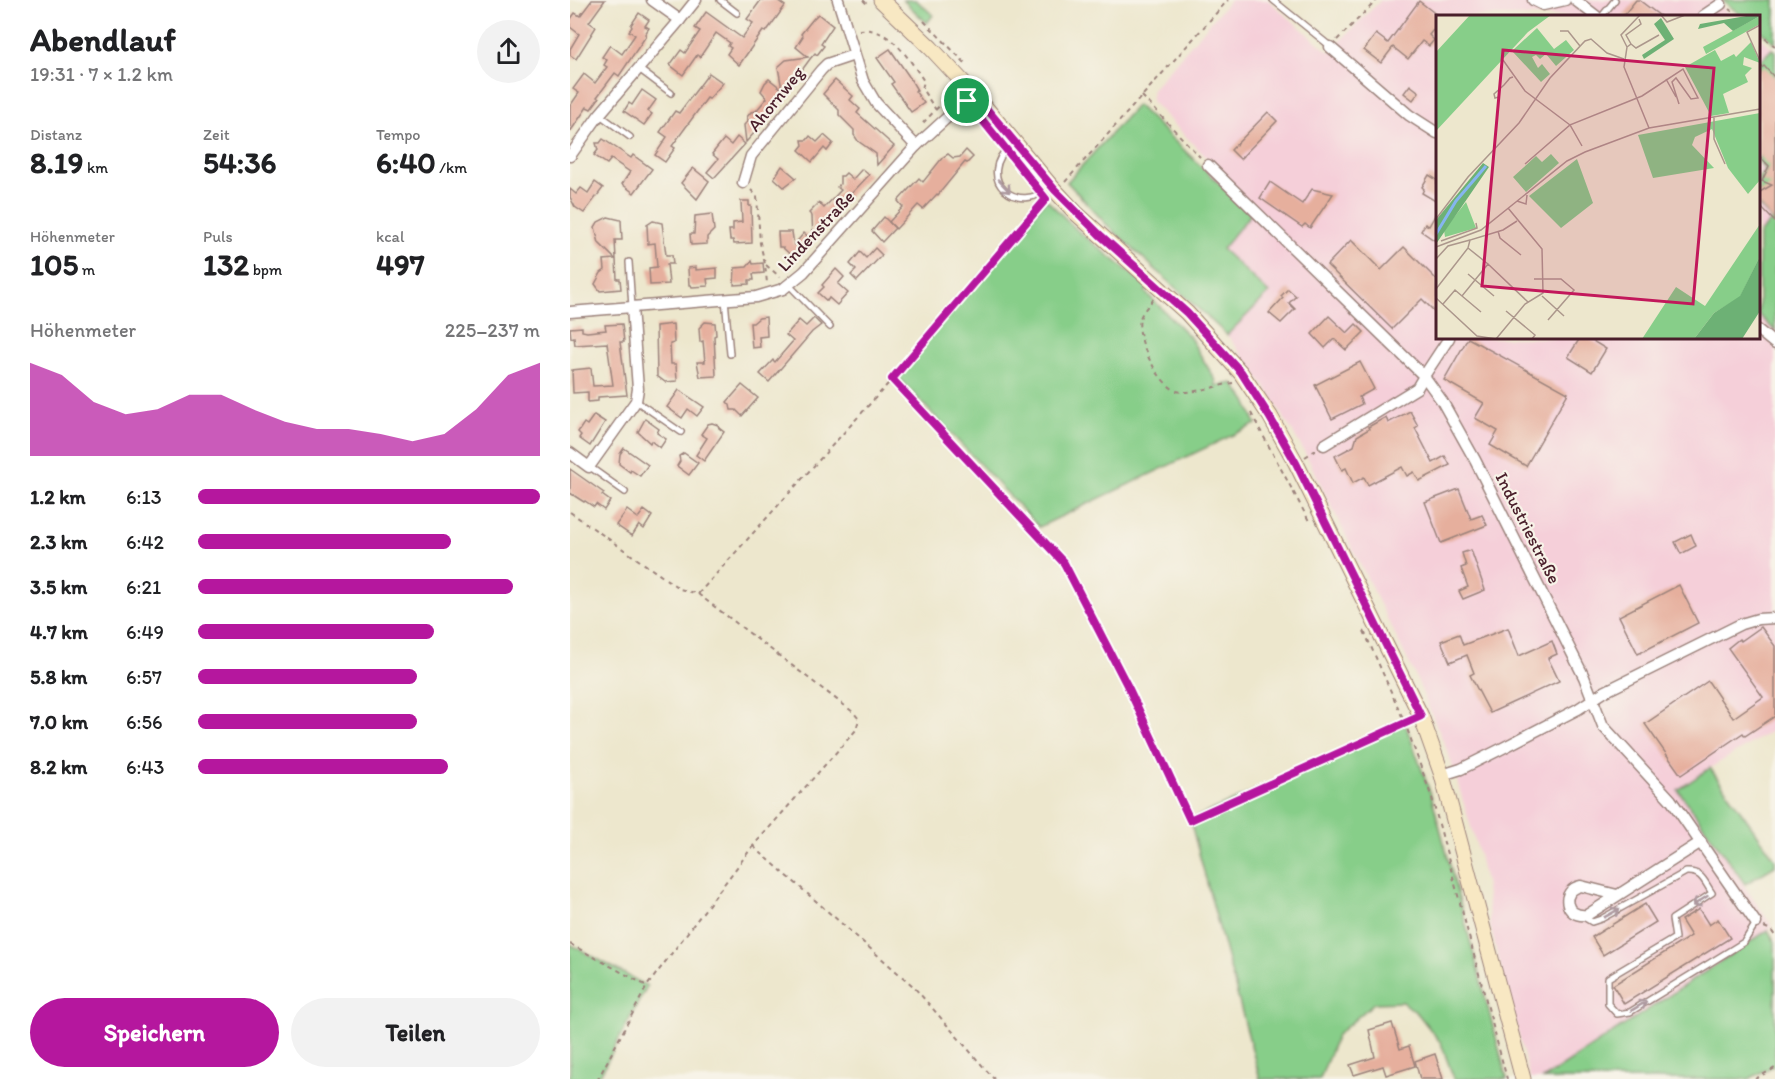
<!DOCTYPE html>
<html lang="de">
<meta charset="utf-8">
<style>
:root{--surface:#fff;--page:#f2f2f2;--text:#202124;--muted:#757577;--accent:#b5179e}
body{margin:0;font-family:Itim,sans-serif;background:var(--page);color:var(--text);height:100vh;display:flex;flex-direction:column;font-size:22px;white-space:nowrap}
*{box-sizing:border-box;margin:0}
p{font-size:20px;color:var(--muted)}
.icon{flex:none;width:33px;height:33px;fill:none;stroke:currentColor;stroke-width:2;stroke-linecap:round;stroke-linejoin:round}
.map{position:relative;flex:1;overflow:hidden}
.panel{display:flex;flex-direction:column;background:var(--surface);width:570px}
.panel>*{flex:none}
.pin{position:absolute;display:grid;place-items:center;width:51px;height:51px;color:#fff;margin:-26px;border:3px solid #fff;border-radius:50%;box-shadow:0 2px 6px #0007}
.round{display:grid;place-items:center;flex:none;width:63px;height:63px;border-radius:32px;background:var(--page)}
.overview{display:flex;align-items:center;justify-content:space-between;height:102px;padding:0 30px}
h1{font-size:33px;font-weight:700;line-height:45px}
.stats{display:grid;grid-template-columns:repeat(3,1fr);gap:9px;height:102px;padding:6px 30px}
.stats div{display:grid;align-content:center}
.stats b{font-size:30px;font-weight:700}
.stats small{font-size:16px;font-weight:400}
.stats p{font-size:16px}
.chart{height:168px;padding:12px 30px}
.chart p{display:flex;justify-content:space-between}
.chart svg{width:100%;height:108px;margin-top:6px;fill:var(--accent);opacity:.7}
.cta{display:flex;gap:12px;margin-top:auto;padding:12px 30px}
.cta a{flex:1;height:69px;border-radius:36px;background:var(--accent);color:#fff;font-size:24px;font-weight:700;line-height:69px;text-align:center}
.cta a+a{background:var(--page);color:var(--text)}
ul{padding:0 30px;list-style:none;font-size:20px}
li{display:grid;grid-template-columns:96px 72px 1fr;align-items:center;height:45px}
li i{height:15px;border-radius:8px;background:var(--accent)}
main{display:flex;flex:1;min-height:0}
.map>svg:first-child{display:block}
</style>
<main>
<section class="panel">
<div class="overview"><div><h1>Abendlauf</h1><p>19:31 · 7 × 1.2 km</p></div><a class="round"><svg class="icon" aria-label="share" viewBox="0 0 24 24"><path d="M12 15V3M7 8l5-5 5 5M5 13v7h14v-7"/></svg></a></div>
<div class="stats">
<div><p>Distanz</p><b>8.19<small> km</small></b></div>
<div><p>Zeit</p><b>54:36</b></div>
<div><p>Tempo</p><b>6:40<small> /km</small></b></div>
</div>
<div class="stats">
<div><p>Höhenmeter</p><b>105<small> m</small></b></div>
<div><p>Puls</p><b>132<small> bpm</small></b></div>
<div><p>kcal</p><b>497</b></div>
</div>
<div class="chart"><p><span>Höhenmeter</span>225–237 m</p>
<svg viewBox="0 0 160 44" preserveAspectRatio="none"><path d="M0 44V6L10 11L20 22L30 27L40 25L50 19L60 19L70 25L80 30L90 33L100 33L110 35L120 38L130 35L140 25L150 11L160 6V44z"/></svg>
</div>
<ul>
<li><b>1.2 km</b>6:13<i style="width:100%"></i></li>
<li><b>2.3 km</b>6:42<i style="width:74%"></i></li>
<li><b>3.5 km</b>6:21<i style="width:92%"></i></li>
<li><b>4.7 km</b>6:49<i style="width:69%"></i></li>
<li><b>5.8 km</b>6:57<i style="width:64%"></i></li>
<li><b>7.0 km</b>6:56<i style="width:64%"></i></li>
<li><b>8.2 km</b>6:43<i style="width:73%"></i></li>
</ul>
<div class="cta"><a>Speichern</a><a>Teilen</a></div>
</section>
<div class="map">
<svg width="1205" height="1079" viewBox="0 0 1205 1079">
<rect width="100%" height="100%" fill="#f7f3e8"/>
<filter id="ink" filterUnits="userSpaceOnUse"><feTurbulence type="fractalNoise" baseFrequency=".0167" numOctaves="2"/><feDisplacementMap in="SourceGraphic" scale="12" xChannelSelector="R" yChannelSelector="G"/><feConvolveMatrix kernelMatrix="1 2 1 2 8 2 1 2 1" color-interpolation-filters="sRGB"/></filter>
<filter id="wash" filterUnits="userSpaceOnUse"><feTurbulence type="fractalNoise" baseFrequency=".008" numOctaves="4" result="noise"/><feDisplacementMap in="SourceGraphic" scale="24" xChannelSelector="R" yChannelSelector="G"/><feGaussianBlur stdDeviation="1.35" result="paint"/><feColorMatrix in="noise" values="0 0 0 0 0 0 0 0 0 0 0 0 0 0 0 0 0 1.4 0 .05"/><feComposite in="paint" operator="in"/></filter>
<g filter="url(#wash)">
<rect width="100%" height="100%" fill="#ede7cd"/>
<polygon fill="#f5cfd9" points="660,0 698,0 759,52 811,0 1144,0 1163,16 867,16 867,338 1188,338 1189,37 1205,50 1205,729 1140,768 1108,790 1203,927 973,1079 960,1079 920,926 916,887 908,850 879,755 844,673 735,453 697,389 657,335 699,293 651,249 681,214 635,169 640,161 581,101 582,89"/>
<g fill="#87ce89" stroke="#68765a" stroke-width="1.5">
<polygon points="333,0 346,0 363,15 357,23"/>
<polygon points="1152,0 1205,0 1205,43 1189,30 1188,16 1172,16"/>
<polygon points="1202,49 1205,51 1205,331 1189,315 1189,234 1202,220 1189,206 1189,177 1196,171 1189,162 1189,62"/>
<polygon points="567,105 681,214 652,249 699,293 657,335 536,224 497,182"/>
<polygon points="476,199 508,231 579,288 575,292 619,336 646,381 646,386 663,383 676,401 686,424 469,527 326,375"/>
<polygon points="835,723 862,798 937,1079 884,1079 871,1043 848,1014 833,1002 804,1003 767,1035 750,1079 690,1079 620,820"/>
<polygon points="1140,768 1205,859 1205,866 1175,884 1108,790"/>
<polygon points="1198,930 1205,942 1205,1065 1179,1079 973,1079"/>
<polygon points="0,944 77,986 28,1079 0,1079"/>
</g>
<g id="blocks">
<g fill="#e6af9d">
<polygon points="22,0 35,0 19,22 26,27 6,59 0,55 0,49 9,34 0,27 0,20 5,13 10,16"/>
<polygon points="191,0 207,0 215,6 196,32 193,31 169,65 157,54 161,48 158,46 160,43 146,33 130,57 127,55 113,75 100,65 111,50 115,53 130,31 125,28 136,12 172,38 183,23 177,19"/>
<polygon points="1066,0 1069,0 1090,16 1053,16"/>
<polygon points="849,1 867,15 867,25 859,35 864,40 859,46 852,41 838,59 823,47 811,63 794,50 806,34 818,43"/>
<polygon points="69,13 79,20 75,26 79,28 75,34 76,36 49,76 45,73 27,97 29,98 21,109 17,107 0,132 0,106 9,93 3,89 14,74 25,83 37,67 34,65 37,60 32,57 40,45 52,54 65,35 59,31 62,27 61,25"/>
<polygon points="248,14 263,26 251,44 254,46 247,55 245,53 240,59 213,96 212,93 193,119 195,121 176,142 174,125 178,121 177,117 181,112 186,111 197,98 191,91 195,83 199,79 212,89 208,67 216,60 238,57 226,47 233,36 231,34 243,19"/>
<polygon points="320,49 338,75 347,90 345,91 354,103 341,112 321,84 324,82 307,58"/>
<polygon points="1194,66 1205,78 1205,222 1188,204 1188,193 1202,185 1192,181 1199,166 1188,155 1188,71"/>
<polygon points="139,73 153,83 139,99 137,98 102,146 105,148 95,162 85,155 97,137 90,132 105,111 109,113"/>
<polygon points="265,80 283,96 280,100 290,109 287,113 324,146 307,165 306,154 288,141 284,135 284,130 269,115 269,110 253,94"/>
<polygon points="840,85 849,92 843,100 834,93"/>
<polygon points="72,90 86,100 78,111 82,114 74,125 54,111 59,103 62,105"/>
<polygon points="698,112 707,121 670,159 661,150"/>
<polygon points="254,135 263,143 257,151 254,148 242,162 229,150 233,145 232,140 237,140 240,136 247,142"/>
<polygon points="167,137 175,144 144,178 137,172 148,159 142,154 154,139 161,145"/>
<polygon points="33,139 61,158 63,155 82,169 64,193 52,184 60,172 41,159 37,164 24,155 28,150 26,143 30,143"/>
<polygon points="396,150 403,157 397,163 395,162 368,195 367,194 353,209 348,205 326,229 319,222 333,207 328,201 349,178 353,182 373,157 378,154 383,158 390,157"/>
<polygon points="212,166 226,178 214,187 204,178"/>
<polygon points="123,168 139,181 127,199 111,183"/>
<polygon points="292,169 299,175 263,213 243,238 242,216 239,213 249,203 254,208 271,190 267,187 270,184 270,176 273,176 276,173 283,179"/>
<polygon points="859,175 867,180 867,202 852,193 854,189 852,187"/>
<polygon points="25,182 33,188 14,213 5,207 0,197 0,189 6,194 11,188 18,193"/>
<polygon points="700,182 732,204 742,189 763,194 740,228 735,224 732,227 690,198"/>
<polygon points="171,201 179,201 179,206 181,206 182,243 164,244 163,240 160,240 159,230 163,230 163,223 172,222"/>
<polygon points="867,212 867,235 864,240 851,231 855,224 859,226"/>
<polygon points="142,214 144,230 137,237 137,244 121,245 120,234 124,234 125,216"/>
<polygon points="38,217 51,220 52,240 45,240 47,279 50,279 51,289 30,291 25,284 31,273 35,270 34,260 45,259 29,243 25,227 28,222"/>
<polygon points="314,217 325,228 312,242 302,231"/>
<polygon points="83,221 92,223 96,255 102,255 103,264 97,264 99,284 80,285 79,268 87,267 85,243 78,244 77,225"/>
<polygon points="208,232 222,232 224,245 234,233 242,240 225,259 212,247 209,247"/>
<polygon points="781,240 811,270 834,247 867,280 867,314 852,299 822,329 757,265"/>
<polygon points="305,248 312,255 287,281 281,275 286,270 280,264 290,252 296,258"/>
<polygon points="182,261 183,264 193,263 194,273 183,274 184,280 179,280 179,284 164,285 165,268 177,267"/>
<polygon points="126,267 126,270 147,268 147,278 137,279 138,286 122,287 121,285 119,285 118,268"/>
<polygon points="266,269 274,277 268,284 278,293 267,305 259,298 257,301 248,293 254,287 252,285"/>
<polygon points="718,289 726,296 719,303 725,309 711,323 699,313 713,298 711,296"/>
<polygon points="759,316 777,333 786,324 794,332 776,350 764,339 755,348 742,334"/>
<polygon points="196,317 197,336 189,337 190,347 182,348 180,323 183,323 189,318"/>
<polygon points="244,318 251,325 242,332 199,382 190,374 203,360 205,362 223,341 216,335 229,320 236,326"/>
<polygon points="135,322 145,323 146,335 144,336 146,376 130,377 127,362 135,362 133,341 130,342 129,328"/>
<polygon points="52,324 54,342 50,342 57,395 28,397 28,401 18,402 18,392 3,393 2,370 21,368 23,386 43,385 37,343 5,345 4,337 1,338 0,328 12,327 12,331 17,332 36,330 35,325"/>
<polygon points="103,324 104,343 100,344 101,364 106,364 107,381 95,382 87,376 86,326"/>
<polygon points="898,338 998,393 956,466 920,445 928,431 905,418 914,403 874,380"/>
<polygon points="1010,338 1018,338 1036,349 1022,372 998,357"/>
<polygon points="790,362 804,389 789,397 792,404 762,419 745,385"/>
<polygon points="172,385 188,398 172,416 166,410 161,410 160,405 157,402"/>
<polygon points="109,390 134,407 127,416 118,409 112,418 97,407"/>
<polygon points="840,411 848,426 845,428 863,463 875,456 880,465 849,481 844,472 837,476 832,467 798,485 794,477 783,483 776,468 772,470 765,456 784,446 787,436 799,429 798,427 800,426 816,417 818,423"/>
<polygon points="24,415 35,422 20,446 9,438 11,435 8,432 14,423 17,425"/>
<polygon points="75,419 89,429 87,433 96,439 90,448 81,441 80,443 68,432"/>
<polygon points="142,423 148,425 149,428 154,432 134,461 126,455 137,438 131,434 138,424"/>
<polygon points="54,448 78,465 70,476 61,470 60,472 49,464 50,454"/>
<polygon points="114,453 128,463 119,475 107,466 110,461 109,456"/>
<polygon points="0,469 34,493 32,495 40,501 34,510 26,504 24,507 15,501 14,502 0,493"/>
<polygon points="889,489 901,519 912,515 917,525 871,543 855,502"/>
<polygon points="57,510 68,518 74,510 82,516 74,529 69,525 62,536 46,525"/>
<polygon points="1121,534 1126,546 1111,554 1105,542"/>
<polygon points="901,550 915,590 893,599 889,591 898,587 891,568 896,566 892,553"/>
<polygon points="1109,585 1128,623 1068,654 1049,616"/>
<polygon points="1191,627 1205,646 1205,716 1175,736 1173,733 1111,775 1075,724 1138,681 1163,718 1193,697 1158,648 1169,639 1171,641"/>
<polygon points="938,628 949,656 982,641 987,654 978,658 989,681 920,713 900,675 904,673 897,655 880,662 871,641 889,634 893,645"/>
<polygon points="1075,904 1086,922 1033,955 1022,937"/>
<polygon points="1129,909 1139,925 1148,919 1160,938 1054,1004 1043,985 1121,936 1111,920"/>
<polygon points="822,1023 830,1049 839,1046 845,1066 816,1075 813,1066 784,1075 780,1065 805,1057 799,1030"/>
<polygon points="865,1054 873,1079 850,1079 845,1061"/>
</g>
</g>
</g>
<g filter="url(#ink)">
<use href="#blocks" fill-opacity="0" stroke="#9c837c" stroke-width="1.5"/>
<g fill="none" stroke-linecap="round" stroke-linejoin="round">
<g stroke="#9c837c" stroke-width="8">
<g id="lane">
<polyline points="150,0 167,13"/>
<polyline points="703,0 760,46"/>
<polyline points="1032,16 1045,0"/>
<polyline points="69,69 101,93"/>
<polyline points="30,115 60,137"/>
<path d="M442,143C401,181 451,216 478,187"/>
<polyline points="59,262 62,307"/>
<polyline points="219,285 260,327"/>
<polyline points="155,299 160,354"/>
<polyline points="66,401 111,432"/>
<polyline points="20,467 55,492"/>
<path d="M1012,916L1022,922L1031,919L1116,872C1132,871 1134,881 1142,893L1102,919L1105,938L1038,978V1004L1047,1014L1060,1012L1174,942L1186,923"/>
</g>
</g>
<g stroke="#9c837c" stroke-width="13">
<g id="street">
<polyline points="82,0 110,20 126,0"/>
<polyline points="268,0 293,81 306,103 346,146"/>
<polyline points="963,0 973,5 995,0"/>
<polyline points="1005,0 1026,16"/>
<polyline points="1133,16 1151,4"/>
<polyline points="760,47 839,115 867,133"/>
<polyline points="0,156 29,115 110,20"/>
<polyline points="638,165 854,376 847,388 754,445"/>
<polyline points="173,183 181,156 251,70 257,64 284,55"/>
<polyline points="0,312 186,297 213,289 234,272 346,146 382,113 405,95"/>
<polyline points="1188,330 1205,344"/>
<polyline points="879,338 854,376 872,401 905,460 1014,677 1033,726 1101,800 1186,923"/>
<polyline points="0,453 19,467 66,401 68,389 62,307"/>
<polyline points="872,775 891,769 929,750 1008,709 1034,692 1171,624 1188,619 1205,618"/>
<path d="M1047,895L1011,886C990,890 994,918 1017,915L1131,842"/>
</g>
</g>
<g stroke="#9c837c" stroke-width="17">
<polyline id="secondary" points="311,0 361,48 405,95 480,185 506,213 617,313 671,373 700,416 726,463 851,716 872,775 953,1079"/>
</g>
<g stroke="#9c837c" stroke-width="2" stroke-dasharray="4.5 4.5" stroke-linecap="butt">
<polyline points="293,0 299,6"/>
<polyline points="1159,9 1168,16"/>
<polyline points="354,21 396,64"/>
<path d="M289,30C320,26 339,59 354,81L352,89L366,110"/>
<polyline points="1188,33 1205,46"/>
<polyline points="767,40 807,0"/>
<polyline points="572,96 630,157"/>
<polyline points="353,123 378,97 380,88"/>
<polyline points="495,182 658,0"/>
<polyline points="181,190 187,196 190,243 195,264 197,283"/>
<polyline points="196,265 210,277"/>
<path d="M583,299C579,305 571,313 570,319C565,338 588,384 607,391C619,395 650,385 663,383"/>
<polyline points="322,379 494,563 559,689 620,820 840,721"/>
<polyline points="681,413 739,521"/>
<polyline points="735,457 746,450"/>
<polyline points="0,512 110,589 128,594 283,712 289,719 286,730 183,846 77,986 28,1079"/>
<polyline points="128,594 326,375 475,200"/>
<polyline points="794,631 835,723 862,798 937,1079"/>
<polyline points="183,846 343,986 424,1079"/>
<polyline points="1194,927 1201,930 1205,936"/>
<polyline points="0,944 77,986"/>
<polyline points="1185,1079 1205,1068"/>
</g>
<use href="#lane" stroke="#fff" stroke-width="5"/>
<use href="#street" stroke="#fff" stroke-width="10"/>
<use href="#secondary" stroke="#f8e8c3" stroke-width="15"/>
</g>
<defs><path id="oneway-shaft" d="M-6 0H5M1.5-3L5.5 0L1.5 3" fill="none" stroke-width="1.6" stroke-linecap="round" stroke-linejoin="round" transform="scale(1.5)"/></defs>
<g stroke="#ae9aa0">
<use href="#oneway-shaft" transform="translate(434 186) rotate(47)"/>
<use href="#oneway-shaft" transform="translate(1130 901) rotate(147)"/>
<use href="#oneway-shaft" transform="translate(1042 913) rotate(-29)"/>
<use href="#oneway-shaft" transform="translate(1069 1006) rotate(-31)"/>
</g>
</g>
<g fill="none" stroke-linecap="round" stroke-linejoin="round" filter="url(#ink)">
<g stroke="#fff" stroke-width="12">
<polygon id="route" points="405,95 485,190 529,234 617,313 671,372 699,416 726,463 851,716 620,820 559,689 494,563 322,379 476,199 397,101"/>
</g>
<use href="#route" stroke="#b5179e" stroke-width="8"/>
</g>
<g text-anchor="middle" stroke-width="4.5" stroke-linejoin="round" paint-order="stroke">
<g font-size="18" fill="#4a1f2b" stroke="#f7f3e8">
<text transform="translate(206 99) rotate(-51)" y="6">Ahornweg</text>
<text transform="translate(246 231) rotate(-47)" y="6">Lindenstraße</text>
<text transform="translate(958 528) rotate(63)" y="6">Industriestraße</text>
</g>
</g>
<g transform="translate(866 15)">
<rect width="324" height="324" fill="#ede7cd"/>
<path d="M34,0H115L92,17L0,116V37ZM324,1V9L270,39L267,32ZM101,13L118,34L130,25L138,35L120,51L110,39L104,44L100,40L96,42L102,53L106,49L114,59L105,67L76,36ZM315,27L324,48L308,42L307,50L316,53L309,60L312,67L287,79L293,98L275,101L249,52L279,35L285,46L298,39L300,42ZM324,98V165L312,179L292,153L276,114L259,122L256,130L278,153L217,163L202,120ZM115,139L123,148L90,177L77,162L100,141L106,147ZM141,144L157,188L125,213L93,181ZM30,187L40,213L9,222L8,215ZM324,209V241L304,282L278,298L258,324H206L240,272L269,291Z" fill="#87ce89"/>
<path d="M316,0L324,1L297,16L288,8L262,14L264,9ZM225,3L238,24L208,44L206,40L229,25L218,9ZM47,148L53,152L0,229V205ZM324,241V296L306,324H258L278,298L304,281Z" fill="#6db175"/>
<path fill="none" stroke="#85b5f0" stroke-width="3" d="M0,219L20,186L50,151"/>
<path fill="none" stroke="#ac978c" stroke-width="1.5" d="M204,0L185,20L191,32L188,52L213,113M225,0L231,7L249,0M324,10L311,17L324,46M124,16H132L144,31M195,29L200,33L223,20M191,32L195,29L190,20L205,9L203,4M67,45L89,76L134,110L206,81L247,54L262,83L255,84L240,63L236,67L243,89M230,64L240,82M63,75V82L59,83L58,79L68,70L74,63L77,62M278,102V124L289,149M89,149L134,110L146,131M81,186L90,189L91,180M0,204L32,162L83,108L114,63L149,26L155,24L171,38L188,44M62,216L64,223L85,240M5,226L41,213L40,208M0,232L45,215L131,146L149,137L213,113L324,94M0,244L12,231L34,225M52,249L92,287M32,259L58,281M98,264H125L138,275L112,305M0,274L32,233L34,225L67,215L81,206M26,281L45,297M106,281L128,301M0,283L41,321L60,324M7,289L19,275L26,281L52,249L32,233M70,296L99,320L96,324M60,324L89,289L107,278L106,234L72,193"/>
<path fill="#c2185b" fill-opacity="0.15" stroke="#c2185b" stroke-width="3" d="M67,35L278,53L257,289L46,271Z"/>
<rect width="324" height="324" fill="none" stroke="#4a1f2b" stroke-width="3"/>
</g>
</svg>
<div class="pin" style="left:397px;top:101px;background:#1e9e55"><svg class="icon" aria-label="arrive" viewBox="0 0 24 24"><path d="M6 21V4h12l-3 4 3 4H6"/></svg></div>
</div>
</main>
